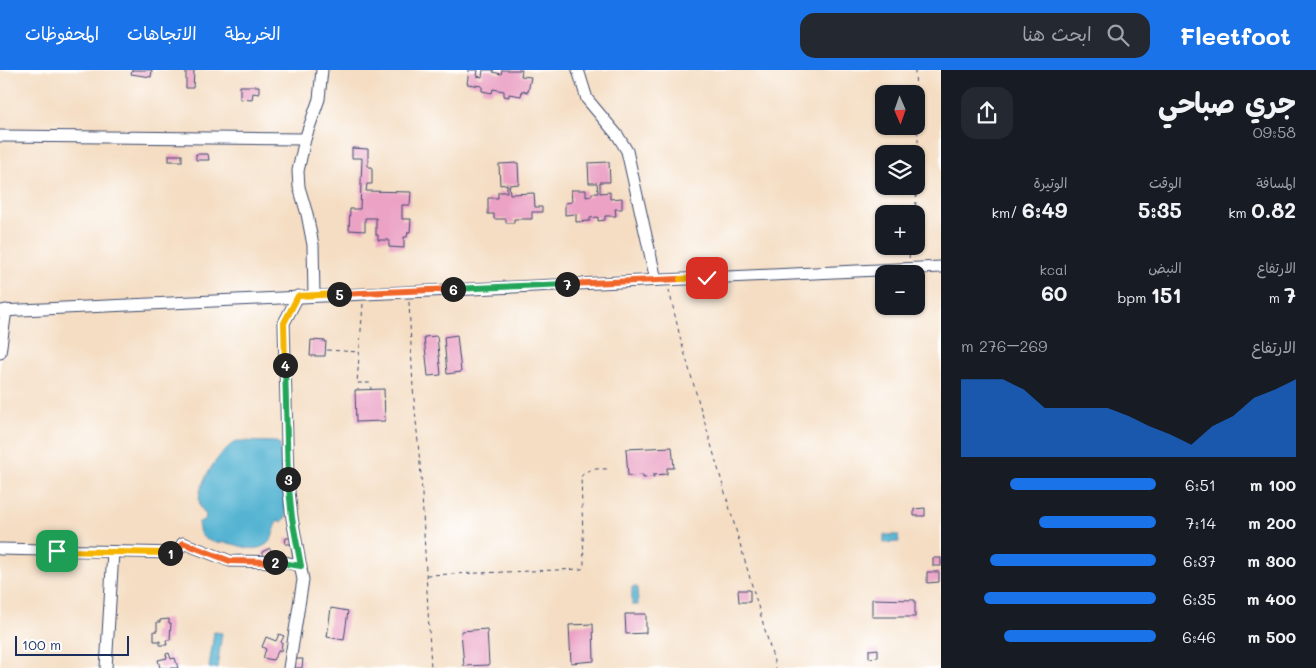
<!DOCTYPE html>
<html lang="ar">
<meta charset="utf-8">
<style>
:root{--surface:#171b24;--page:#242831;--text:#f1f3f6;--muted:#9ea1a6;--accent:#1a73e8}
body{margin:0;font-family:Mali,"Playpen Sans Arabic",sans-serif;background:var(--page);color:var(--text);direction:rtl;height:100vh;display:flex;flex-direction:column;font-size:19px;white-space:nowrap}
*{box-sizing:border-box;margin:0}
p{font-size:16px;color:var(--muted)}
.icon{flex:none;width:28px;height:28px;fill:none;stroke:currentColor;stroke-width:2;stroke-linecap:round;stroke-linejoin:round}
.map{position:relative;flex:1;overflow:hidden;direction:ltr}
.panel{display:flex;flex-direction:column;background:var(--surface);width:375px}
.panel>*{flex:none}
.needle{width:32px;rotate:178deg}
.fabs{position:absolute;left:875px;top:15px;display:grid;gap:10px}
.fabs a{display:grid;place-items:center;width:50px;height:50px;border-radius:10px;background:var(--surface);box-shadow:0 1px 4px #0004;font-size:25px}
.scale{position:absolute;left:15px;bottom:12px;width:114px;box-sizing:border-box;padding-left:5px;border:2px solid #1b2f5e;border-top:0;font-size:14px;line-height:18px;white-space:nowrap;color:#1b2f5e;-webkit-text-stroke:4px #fff;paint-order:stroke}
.pin{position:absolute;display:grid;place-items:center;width:42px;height:42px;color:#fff;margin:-21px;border-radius:10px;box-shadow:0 2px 8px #0006}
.km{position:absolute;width:25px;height:25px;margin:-12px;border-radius:50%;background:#222;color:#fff;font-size:14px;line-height:25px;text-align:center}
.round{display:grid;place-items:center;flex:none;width:52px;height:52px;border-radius:15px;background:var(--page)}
.head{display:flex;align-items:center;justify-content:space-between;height:85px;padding:0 20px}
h1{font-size:28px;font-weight:700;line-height:38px}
.stats{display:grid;grid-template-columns:repeat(3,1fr);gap:8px;height:85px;padding:5px 20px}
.stats div{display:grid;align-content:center}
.stats b{font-size:21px;font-weight:700}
.stats small{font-size:14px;font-weight:400}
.stats p{font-size:14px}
.chart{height:140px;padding:10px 20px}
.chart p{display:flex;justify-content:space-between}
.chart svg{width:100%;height:90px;margin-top:5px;fill:var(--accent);opacity:.7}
ul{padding:0 20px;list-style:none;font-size:16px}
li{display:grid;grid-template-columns:80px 60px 1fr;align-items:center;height:38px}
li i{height:12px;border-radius:6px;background:var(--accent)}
header{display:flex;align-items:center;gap:30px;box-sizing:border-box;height:70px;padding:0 25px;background:var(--accent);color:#fff}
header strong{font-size:24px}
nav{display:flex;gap:28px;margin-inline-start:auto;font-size:18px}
.search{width:350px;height:45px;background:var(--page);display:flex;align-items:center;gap:12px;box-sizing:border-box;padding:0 18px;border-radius:15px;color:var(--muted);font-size:19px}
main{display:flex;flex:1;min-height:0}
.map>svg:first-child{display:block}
</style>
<header>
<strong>Fleetfoot</strong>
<div class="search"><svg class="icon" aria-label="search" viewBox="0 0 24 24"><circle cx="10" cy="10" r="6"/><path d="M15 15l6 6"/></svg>ابحث هنا</div>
<nav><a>الخريطة</a><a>الاتجاهات</a><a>المحفوظات</a></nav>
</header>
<main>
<section class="panel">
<div class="head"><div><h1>جري صباحي</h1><p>09:58</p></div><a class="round"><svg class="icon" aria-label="share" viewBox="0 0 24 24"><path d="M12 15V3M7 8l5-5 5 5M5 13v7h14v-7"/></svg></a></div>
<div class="stats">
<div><p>المسافة</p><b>0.82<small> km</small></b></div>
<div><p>الوقت</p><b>5:35</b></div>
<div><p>الوتيرة</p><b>6:49<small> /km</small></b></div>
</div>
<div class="stats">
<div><p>الارتفاع</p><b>7<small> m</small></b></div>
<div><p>النبض</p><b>151<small> bpm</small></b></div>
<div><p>kcal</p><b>60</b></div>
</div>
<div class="chart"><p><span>الارتفاع</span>269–276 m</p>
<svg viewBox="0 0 160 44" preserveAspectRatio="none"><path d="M0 44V6L10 6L20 6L30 11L40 20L50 20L60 20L70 20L80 24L90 29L100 33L110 38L120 29L130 24L140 15L150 11L160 6V44z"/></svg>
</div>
<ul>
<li><b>100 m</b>6:51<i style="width:75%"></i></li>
<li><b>200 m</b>7:14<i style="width:60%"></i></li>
<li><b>300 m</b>6:37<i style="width:85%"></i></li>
<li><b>400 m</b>6:35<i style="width:88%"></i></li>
<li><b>500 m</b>6:46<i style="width:78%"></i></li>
</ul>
</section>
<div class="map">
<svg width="941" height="598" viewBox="0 0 941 598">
<rect width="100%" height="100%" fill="#fff"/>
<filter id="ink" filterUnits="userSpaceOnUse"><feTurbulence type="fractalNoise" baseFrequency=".02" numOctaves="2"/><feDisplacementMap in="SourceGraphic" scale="10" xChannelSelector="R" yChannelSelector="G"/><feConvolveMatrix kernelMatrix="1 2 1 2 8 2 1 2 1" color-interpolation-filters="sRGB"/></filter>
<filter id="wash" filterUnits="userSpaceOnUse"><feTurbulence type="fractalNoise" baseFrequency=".0096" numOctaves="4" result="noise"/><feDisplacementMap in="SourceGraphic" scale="20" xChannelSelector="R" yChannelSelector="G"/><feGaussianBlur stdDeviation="1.12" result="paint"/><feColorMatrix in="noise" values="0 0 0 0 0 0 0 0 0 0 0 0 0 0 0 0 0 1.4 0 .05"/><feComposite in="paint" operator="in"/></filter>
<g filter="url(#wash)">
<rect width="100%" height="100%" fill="#f4ddc2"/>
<g fill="#54b4d2" stroke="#387298">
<path d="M237,371L276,372L280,374L282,410L286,447L282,452L278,450C272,458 276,467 267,474C253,484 240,474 226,473C218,472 210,473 203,467C199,464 199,458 198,453L205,449L206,445C204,442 201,439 200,436C194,416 221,379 237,371Z"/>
<polygon points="884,465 898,465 899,472 884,473"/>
<polygon points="632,517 637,517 638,535 632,535"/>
<polygon points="214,562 222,563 217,598 209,598"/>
</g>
<g id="blocks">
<g fill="#eba2c5">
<polygon points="132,0 152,0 151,7 131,4"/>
<polygon points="469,0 478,0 477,6 482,7 483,0 494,0 493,2 501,4 502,0 522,0 521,6 531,7 528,22 522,21 521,26 509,24 509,27 504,26 504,21 493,19 492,23 482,21 482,16 467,14"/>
<polygon points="186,1 194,1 193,18 186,18"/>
<polygon points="240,16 259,16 259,24 253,23 252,30 240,29"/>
<polygon points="352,78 368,79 368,97 372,97 372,114 367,114 366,121 411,122 410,135 402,135 402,149 411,149 410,162 408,162 407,167 404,167 404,178 389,177 389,170 378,170 378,165 376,165 376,148 365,148 365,161 349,160 350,139 360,139 362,88 352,88"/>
<polygon points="196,84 208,84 209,90 196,90"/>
<rect x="169" y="85" width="13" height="6"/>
<polygon points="609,92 610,112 600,112 600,123 610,122 610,129 622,128 622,139 615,139 616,146 605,146 605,150 598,151 598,147 590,148 590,151 576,152 576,144 565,145 565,133 572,132 571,120 586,120 586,127 591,126 592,123 598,123 597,113 589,113 588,93"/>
<polygon points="518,93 519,114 509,115 510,124 534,123 535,137 542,137 542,142 532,142 532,149 514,149 514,153 506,153 506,149 494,149 494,144 488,144 488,128 498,128 498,122 507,122 507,114 500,115 499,94"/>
<polygon points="457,265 461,302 447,304 444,267"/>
<polygon points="437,266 441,305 428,306 424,267"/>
<polygon points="311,270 326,271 325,286 310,286"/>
<polygon points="384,319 385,351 356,352 355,320"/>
<polygon points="672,377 674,398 667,398 667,404 653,405 654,407 643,408 643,405 628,406 626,379"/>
<polygon points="925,438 925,446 914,446 914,439"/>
<polygon points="286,468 292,468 292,474 285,474"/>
<polygon points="270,478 272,483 264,486 262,482"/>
<rect x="933" y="488" width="8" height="8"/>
<polygon points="927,502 939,502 939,512 927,513"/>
<polygon points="738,520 750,520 750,532 739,532"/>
<polygon points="872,529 915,530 915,547 872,547"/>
<polygon points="331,538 348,541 344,570 327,567"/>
<polygon points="625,544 646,544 646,563 626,564"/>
<polygon points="169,549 169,553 171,553 170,570 166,570 167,575 160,575 160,571 154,571 154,561 157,561 157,552 160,552 160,550"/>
<polygon points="593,554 594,591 571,593 569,555"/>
<polygon points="487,559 489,595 464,596 461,561"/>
<polygon points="279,564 284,566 281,572 282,573 281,581 279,580 273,590 263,588 266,579 262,577 266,567 276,571"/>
<polygon points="878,579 878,587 869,588 869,580"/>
<polygon points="169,583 171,589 175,588 178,598 160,598 158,590 167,588 166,584"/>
<polygon points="293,589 303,589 302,598 292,598"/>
</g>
</g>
</g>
<g filter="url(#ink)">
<use href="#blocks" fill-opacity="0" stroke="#3c496d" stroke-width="1"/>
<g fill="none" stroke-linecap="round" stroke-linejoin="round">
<g stroke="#3c496d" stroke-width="13">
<g id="minor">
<polyline points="578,0 587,29 618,66 627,81 656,210"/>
<polyline points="0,66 305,69"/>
<polyline points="314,225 313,175 307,144 299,117 298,101 305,69 319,29 322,0"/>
<polyline points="0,241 941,197"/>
<polyline points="0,283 6,240"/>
<polyline points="0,479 176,483 183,473 230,491 285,492 301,496"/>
<polyline points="106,598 113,482"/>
<polyline points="289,598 303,510 292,448 288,413 284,253 298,226"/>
</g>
</g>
<g stroke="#3c496d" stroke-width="1" stroke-dasharray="4 4" stroke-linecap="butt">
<polyline points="915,0 916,24"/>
<polyline points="915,144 919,92 916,29"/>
<polyline points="909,188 911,176"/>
<polyline points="669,220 681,271 776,598"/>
<polyline points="409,232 413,318 421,405 431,598"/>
<polyline points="363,234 357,313 370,313 371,319"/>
<polyline points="327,280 359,282"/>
<path d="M427,505L582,499L584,494L581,407C587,397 599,399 609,399"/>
</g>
<use href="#minor" stroke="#fff" stroke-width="11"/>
</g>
</g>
<g fill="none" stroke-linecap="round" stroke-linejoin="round" filter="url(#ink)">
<g stroke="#fff" stroke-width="10">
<polyline id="split-1" points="57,481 170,483"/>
</g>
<g stroke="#fff" stroke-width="10">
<polyline id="split-2" points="170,483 176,483 183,473 230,491 275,492"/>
</g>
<g stroke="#fff" stroke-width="10">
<polyline id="split-3" points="275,492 301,496 292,448 288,409"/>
</g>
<g stroke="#fff" stroke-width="10">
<polyline id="split-4" points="285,295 288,409"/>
</g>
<g stroke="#fff" stroke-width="10">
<polyline id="split-5" points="285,295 284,253 298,226 339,224"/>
</g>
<g stroke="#fff" stroke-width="10">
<polyline id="split-6" points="339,224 453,219"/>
</g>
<g stroke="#fff" stroke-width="10">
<polyline id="split-7" points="453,219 567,214"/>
</g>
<g stroke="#fff" stroke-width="10">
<polyline id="split-8" points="567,214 680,209"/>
</g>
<g stroke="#fff" stroke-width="10">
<polyline id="split-9" points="680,209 707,208"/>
</g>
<use href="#split-1" stroke="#f5b400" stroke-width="6"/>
<use href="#split-2" stroke="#f0652b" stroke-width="6"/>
<use href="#split-3" stroke="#22a559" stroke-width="6"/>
<use href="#split-4" stroke="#22a559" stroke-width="6"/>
<use href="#split-5" stroke="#f5b400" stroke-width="6"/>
<use href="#split-6" stroke="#f0652b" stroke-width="6"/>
<use href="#split-7" stroke="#22a559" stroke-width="6"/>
<use href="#split-8" stroke="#f0652b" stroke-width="6"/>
<use href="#split-9" stroke="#f5b400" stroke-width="6"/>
</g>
</svg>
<div class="fabs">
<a><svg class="needle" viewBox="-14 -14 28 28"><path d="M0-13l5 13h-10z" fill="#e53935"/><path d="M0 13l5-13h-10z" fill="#9ea1a6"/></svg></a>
<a><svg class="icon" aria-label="layers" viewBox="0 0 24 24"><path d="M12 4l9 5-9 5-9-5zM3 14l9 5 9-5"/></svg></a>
<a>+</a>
<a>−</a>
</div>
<div class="scale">100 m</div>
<div class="pin" style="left:57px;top:481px;background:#1e9e55"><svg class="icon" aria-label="arrive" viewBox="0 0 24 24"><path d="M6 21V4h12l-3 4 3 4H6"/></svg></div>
<div class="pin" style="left:707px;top:208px;background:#d93025"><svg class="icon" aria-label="check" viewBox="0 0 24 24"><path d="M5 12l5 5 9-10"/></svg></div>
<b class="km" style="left:170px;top:483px">1</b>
<b class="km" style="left:275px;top:492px">2</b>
<b class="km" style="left:288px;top:409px">3</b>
<b class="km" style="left:285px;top:295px">4</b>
<b class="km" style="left:339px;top:224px">5</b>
<b class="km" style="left:453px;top:219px">6</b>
<b class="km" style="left:567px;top:214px">7</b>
</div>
</main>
